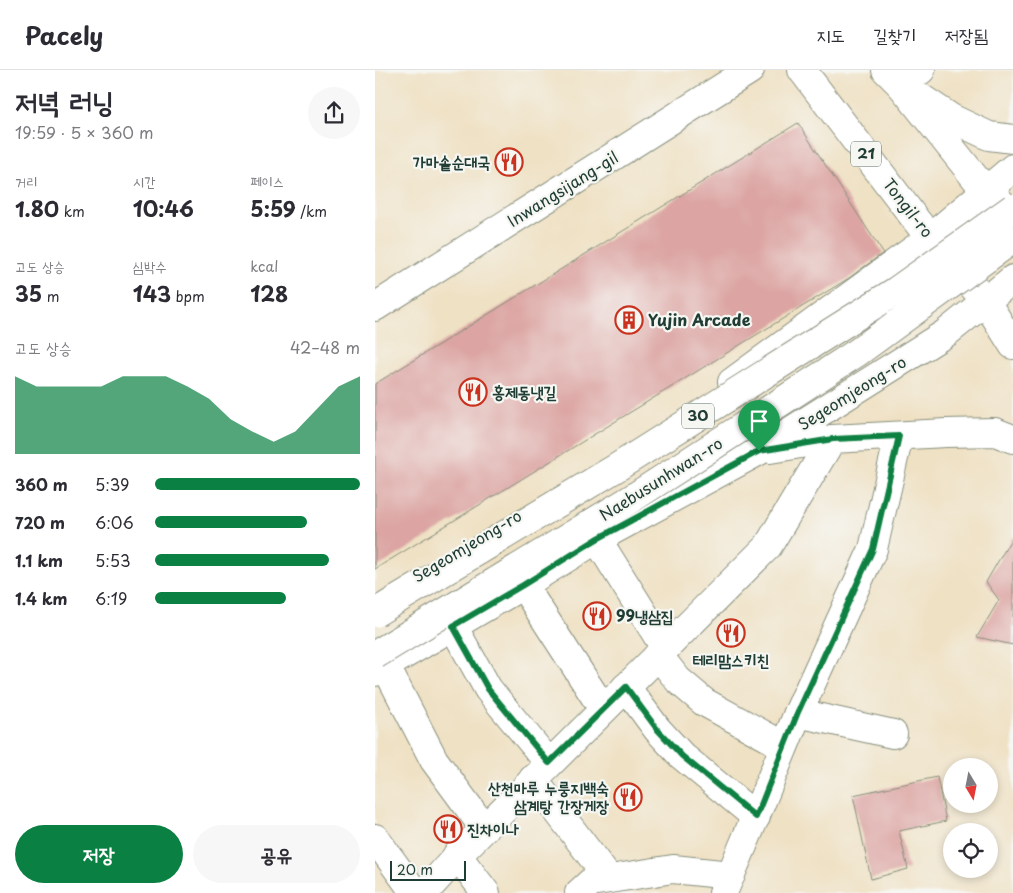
<!DOCTYPE html>
<html lang="ko">
<meta charset="utf-8">
<style>
:root{--surface:#fff;--page:#f7f7f7;--text:#2b2b33;--muted:#7c7c81;--line:#e1e1e2;--accent:#0b8043}
body{margin:0;font-family:"Playpen Sans","Poor Story",sans-serif;background:var(--page);color:var(--text);height:100vh;display:flex;flex-direction:column;font-size:19px;white-space:nowrap}
*{box-sizing:border-box;margin:0}
p{font-size:16px;color:var(--muted)}
.icon{flex:none;width:28px;height:28px;fill:none;stroke:currentColor;stroke-width:2;stroke-linecap:round;stroke-linejoin:round}
.map{position:relative;flex:1;overflow:hidden}
.side{display:flex;flex-direction:column;background:var(--surface);width:375px}
.side>*{flex:none}
.needle{width:32px;rotate:170deg}
.controls{position:absolute;left:568px;top:688px;display:grid;gap:10px}
.controls a{display:grid;place-items:center;width:55px;height:55px;border-radius:50%;background:var(--surface);box-shadow:0 2px 8px #0003;font-size:25px}
.scale{position:absolute;left:15px;bottom:12px;width:76px;box-sizing:border-box;padding-left:5px;border:2px solid #1f3d34;border-top:0;font-size:14px;line-height:18px;white-space:nowrap;color:#1f3d34;-webkit-text-stroke:4px #f6f6f2;paint-order:stroke}
.pin{position:absolute;display:grid;place-items:center;width:42px;height:42px;color:#fff;margin:-51px -21px;border-radius:50% 50% 50% 0;rotate:-45deg;box-shadow:0 0 5px #0007}
.pin .icon{rotate:45deg}
.round{display:grid;place-items:center;flex:none;width:52px;height:52px;border-radius:26px;background:var(--page)}
.head{display:flex;align-items:center;justify-content:space-between;height:85px;padding:0 15px}
h1{font-size:28px;font-weight:700;line-height:38px}
.metrics{display:grid;grid-template-columns:repeat(3,1fr);gap:8px;height:85px;padding:5px 15px}
.metrics div{display:grid;align-content:center}
.metrics b{font-size:21px;font-weight:700}
.metrics small{font-size:14px;font-weight:400}
.metrics p{font-size:14px}
.chart{height:140px;padding:10px 15px}
.chart p{display:flex;justify-content:space-between}
.chart svg{width:100%;height:90px;margin-top:5px;fill:var(--accent);opacity:.7}
.primary-button{display:flex;gap:10px;margin-top:auto;padding:10px 15px}
.primary-button a{flex:1;height:58px;border-radius:30px;background:var(--accent);color:#fff;font-size:20px;font-weight:700;line-height:58px;text-align:center}
.primary-button a+a{background:var(--page);color:var(--text)}
ul{padding:0 15px;list-style:none;font-size:16px}
li{display:grid;grid-template-columns:80px 60px 1fr;align-items:center;height:38px}
li i{height:12px;border-radius:6px;background:var(--accent)}
header{display:flex;align-items:center;gap:30px;box-sizing:border-box;height:70px;padding:0 25px;background:var(--surface);border-bottom:1px solid var(--line)}
header strong{font-size:24px}
nav{display:flex;gap:28px;margin-inline-start:auto;font-size:18px}
main{display:flex;flex:1;min-height:0}
.map>svg:first-child{display:block}
</style>
<header>
<strong>Pacely</strong>
<nav><a>지도</a><a>길찾기</a><a>저장됨</a></nav>
</header>
<main>
<section class="side">
<div class="head"><div><h1>저녁 러닝</h1><p>19:59 · 5 × 360 m</p></div><a class="round"><svg class="icon" aria-label="share" viewBox="0 0 24 24"><path d="M12 15V3M7 8l5-5 5 5M5 13v7h14v-7"/></svg></a></div>
<div class="metrics">
<div><p>거리</p><b>1.80<small> km</small></b></div>
<div><p>시간</p><b>10:46</b></div>
<div><p>페이스</p><b>5:59<small> /km</small></b></div>
</div>
<div class="metrics">
<div><p>고도 상승</p><b>35<small> m</small></b></div>
<div><p>심박수</p><b>143<small> bpm</small></b></div>
<div><p>kcal</p><b>128</b></div>
</div>
<div class="chart"><p><span>고도 상승</span>42–48 m</p>
<svg viewBox="0 0 160 44" preserveAspectRatio="none"><path d="M0 44V6L10 11L20 11L30 11L40 11L50 6L60 6L70 6L80 11L90 17L100 27L110 33L120 38L130 33L140 22L150 11L160 6V44z"/></svg>
</div>
<ul>
<li><b>360 m</b>5:39<i style="width:100%"></i></li>
<li><b>720 m</b>6:06<i style="width:74%"></i></li>
<li><b>1.1 km</b>5:53<i style="width:85%"></i></li>
<li><b>1.4 km</b>6:19<i style="width:64%"></i></li>
</ul>
<div class="primary-button"><a>저장</a><a>공유</a></div>
</section>
<div class="map">
<svg width="638" height="823" viewBox="0 0 638 823">
<rect width="100%" height="100%" fill="#f6f6f2"/>
<filter id="ink" filterUnits="userSpaceOnUse"><feTurbulence type="fractalNoise" baseFrequency=".02" numOctaves="2"/><feDisplacementMap in="SourceGraphic" scale="10" xChannelSelector="R" yChannelSelector="G"/><feConvolveMatrix kernelMatrix="1 2 1 2 8 2 1 2 1" color-interpolation-filters="sRGB"/></filter>
<filter id="wash" filterUnits="userSpaceOnUse"><feTurbulence type="fractalNoise" baseFrequency=".0096" numOctaves="4" result="noise"/><feDisplacementMap in="SourceGraphic" scale="20" xChannelSelector="R" yChannelSelector="G"/><feGaussianBlur stdDeviation="1.12" result="paint"/><feColorMatrix in="noise" values="0 0 0 0 0 0 0 0 0 0 0 0 0 0 0 0 0 1.4 0 .05"/><feComposite in="paint" operator="in"/></filter>
<g filter="url(#wash)">
<rect width="100%" height="100%" fill="#efe1c4"/>
<g id="blocks">
<g fill="#dca5a3">
<polygon points="423,53 508,183 474,208 0,499 0,314"/>
<polygon points="638,466 638,575 602,567 624,530 611,512"/>
<polygon points="562,707 571,751 524,761 533,799 496,809 478,725"/>
</g>
</g>
</g>
<g filter="url(#ink)">
<use href="#blocks" fill-opacity="0" stroke="#878f7c" stroke-width="1"/>
<g fill="none" stroke-linecap="round" stroke-linejoin="round">
<g stroke="#878f7c" stroke-width="30">
<g id="minor">
<polyline points="526,15 546,0"/>
<polyline points="222,469 290,578"/>
<polyline points="148,515 228,639"/>
<polyline points="78,556 113,619 174,693"/>
<polyline points="283,585 303,610 329,632 409,676"/>
<polyline points="11,597 59,690 109,758"/>
<polyline points="251,617 282,659 307,686 381,747"/>
<polyline points="423,643 518,664"/>
<polyline points="158,709 234,809"/>
<polyline points="0,768 40,823"/>
<polyline points="82,785 111,823"/>
<polyline points="49,823 86,782 393,476 457,369"/>
<polyline points="204,823 216,812 298,799 356,805"/>
<polyline points="348,823 384,738 423,643 498,479 524,366"/>
</g>
</g>
<g stroke="#878f7c" stroke-width="30">
<polyline id="tertiary" points="0,237 375,0"/>
</g>
<g stroke="#878f7c" stroke-width="30">
<polyline id="secondary" points="613,119 638,98"/>
</g>
<g stroke="#878f7c" stroke-width="30">
<g id="primary">
<polyline points="427,0 544,154 610,230 638,275"/>
<polyline points="511,0 526,15 601,109 613,119 626,133"/>
<polyline points="546,28 576,48 614,66 638,69"/>
<polyline points="357,312 556,167 613,119"/>
<polyline points="395,379 457,369 571,363 620,362 638,369"/>
<polyline points="0,602 148,515 222,469 384,381 571,263 638,209"/>
</g>
</g>
<use href="#minor" stroke="#fff" stroke-width="28"/>
<use href="#tertiary" stroke="#fff" stroke-width="28"/>
<use href="#secondary" stroke="#fff" stroke-width="28"/>
<use href="#primary" stroke="#fff" stroke-width="28"/>
<g stroke="#878f7c" stroke-width="30" stroke-linecap="butt">
<g id="trunk-bridge">
<polyline points="0,543 241,398 521,221 638,138"/>
<polyline points="0,585 253,431 483,282 638,169"/>
</g>
</g>
<use href="#trunk-bridge" stroke="#fff" stroke-width="28"/>
</g>
</g>
<g fill="none" stroke-linecap="round" stroke-linejoin="round" filter="url(#ink)">
<g stroke="#fff" stroke-width="10">
<polygon id="route" points="524,366 498,479 423,642 381,747 307,686 282,659 251,617 174,693 113,619 78,556 148,515 222,469 384,381 458,369"/>
</g>
<use href="#route" stroke="#0b8043" stroke-width="6"/>
</g>
<defs>
<g id="restaurant-ring" transform="scale(1.4375)"><circle r="9.5" fill="#f6f6f2" stroke="#c8321e" stroke-width="1.5"/><path d="M-5-6h1v4h1v-4h1v4h1v-4h1v5L-1.5 .5V6h-2V.5L-5-1ZM5-6V6H3V1.5H1.5Q1.5-4 5-6Z" fill="#c8321e"/></g>
<g id="building-ring" transform="scale(1.4375)"><circle r="9.5" fill="#f6f6f2" stroke="#c8321e" stroke-width="1.5"/><path d="M-4-6H4V6H1V3H-1V6H-4ZM-2.5-4.3h1.7v1.8h-1.7ZM.8-4.3h1.7v1.8H.8ZM-2.5-1h1.7V.8h-1.7ZM.8-1h1.7V.8H.8Z" fill="#c8321e"/></g>
</defs>
<g fill-rule="evenodd">
<use href="#restaurant-ring" x="134" y="92"/>
<use href="#building-ring" x="254" y="250"/>
<use href="#restaurant-ring" x="98" y="322"/>
<use href="#restaurant-ring" x="222" y="546"/>
<use href="#restaurant-ring" x="356" y="563"/>
<use href="#restaurant-ring" x="253" y="727"/>
<use href="#restaurant-ring" x="73" y="759"/>
</g>
<g text-anchor="middle" stroke-width="4.5" stroke-linejoin="round" paint-order="stroke">
<g fill="#f6f6f2" stroke="#60746d" stroke-width="1">
<rect x="476" y="71.5" width="30" height="25" rx="4"/>
<rect x="307" y="333.5" width="32" height="25" rx="4"/>
</g>
<g font-size="15" font-weight="bold" fill="#1f3d34">
<text x="491" y="89">21</text>
<text x="323" y="351">30</text>
</g>
<g font-size="16" font-weight="bold" fill="#1f3d34" stroke="#f6f6f2" text-anchor="start">
<text x="115" y="98" text-anchor="end">가마솥순대국</text>
<text x="273" y="256">Yujin Arcade</text>
<text x="117" y="328">홍제동냇길</text>
<text x="241" y="552">99냉삼집</text>
<text x="356" y="596" text-anchor="middle">테리맘스키친</text>
<text x="234" y="724" text-anchor="end">산천마루 누룽지백숙<tspan x="234" dy="18">삼계탕 간장게장</tspan></text>
<text x="92" y="765">진차이나</text>
</g>
<g font-size="16" fill="#1f3d34" stroke="#f6f6f2">
<text transform="translate(188 119) rotate(-32)" y="6">Inwangsijang-gil</text>
<text transform="translate(533 138) rotate(52)" y="6">Tongil-ro</text>
<text transform="translate(477 323) rotate(-32)" y="6">Segeomjeong-ro</text>
<text transform="translate(286 409) rotate(-32)" y="6">Naebusunhwan-ro</text>
<text transform="translate(92 476) rotate(-31)" y="6">Segeomjeong-ro</text>
</g>
</g>
</svg>
<div class="controls">
<a><svg class="needle" viewBox="-14 -14 28 28"><path d="M0-13l5 13h-10z" fill="#e53935"/><path d="M0 13l5-13h-10z" fill="#7c7c81"/></svg></a>
<a><svg class="icon" aria-label="locate" viewBox="0 0 24 24"><circle cx="12" cy="12" r="6"/><path d="M12 2v4M12 18v4M2 12h4M18 12h4"/></svg></a>
</div>
<div class="scale">20 m</div>
<div class="pin" style="left:384px;top:381px;background:#1e9e55"><svg class="icon" aria-label="arrive" viewBox="0 0 24 24"><path d="M6 21V4h12l-3 4 3 4H6"/></svg></div>
</div>
</main>
